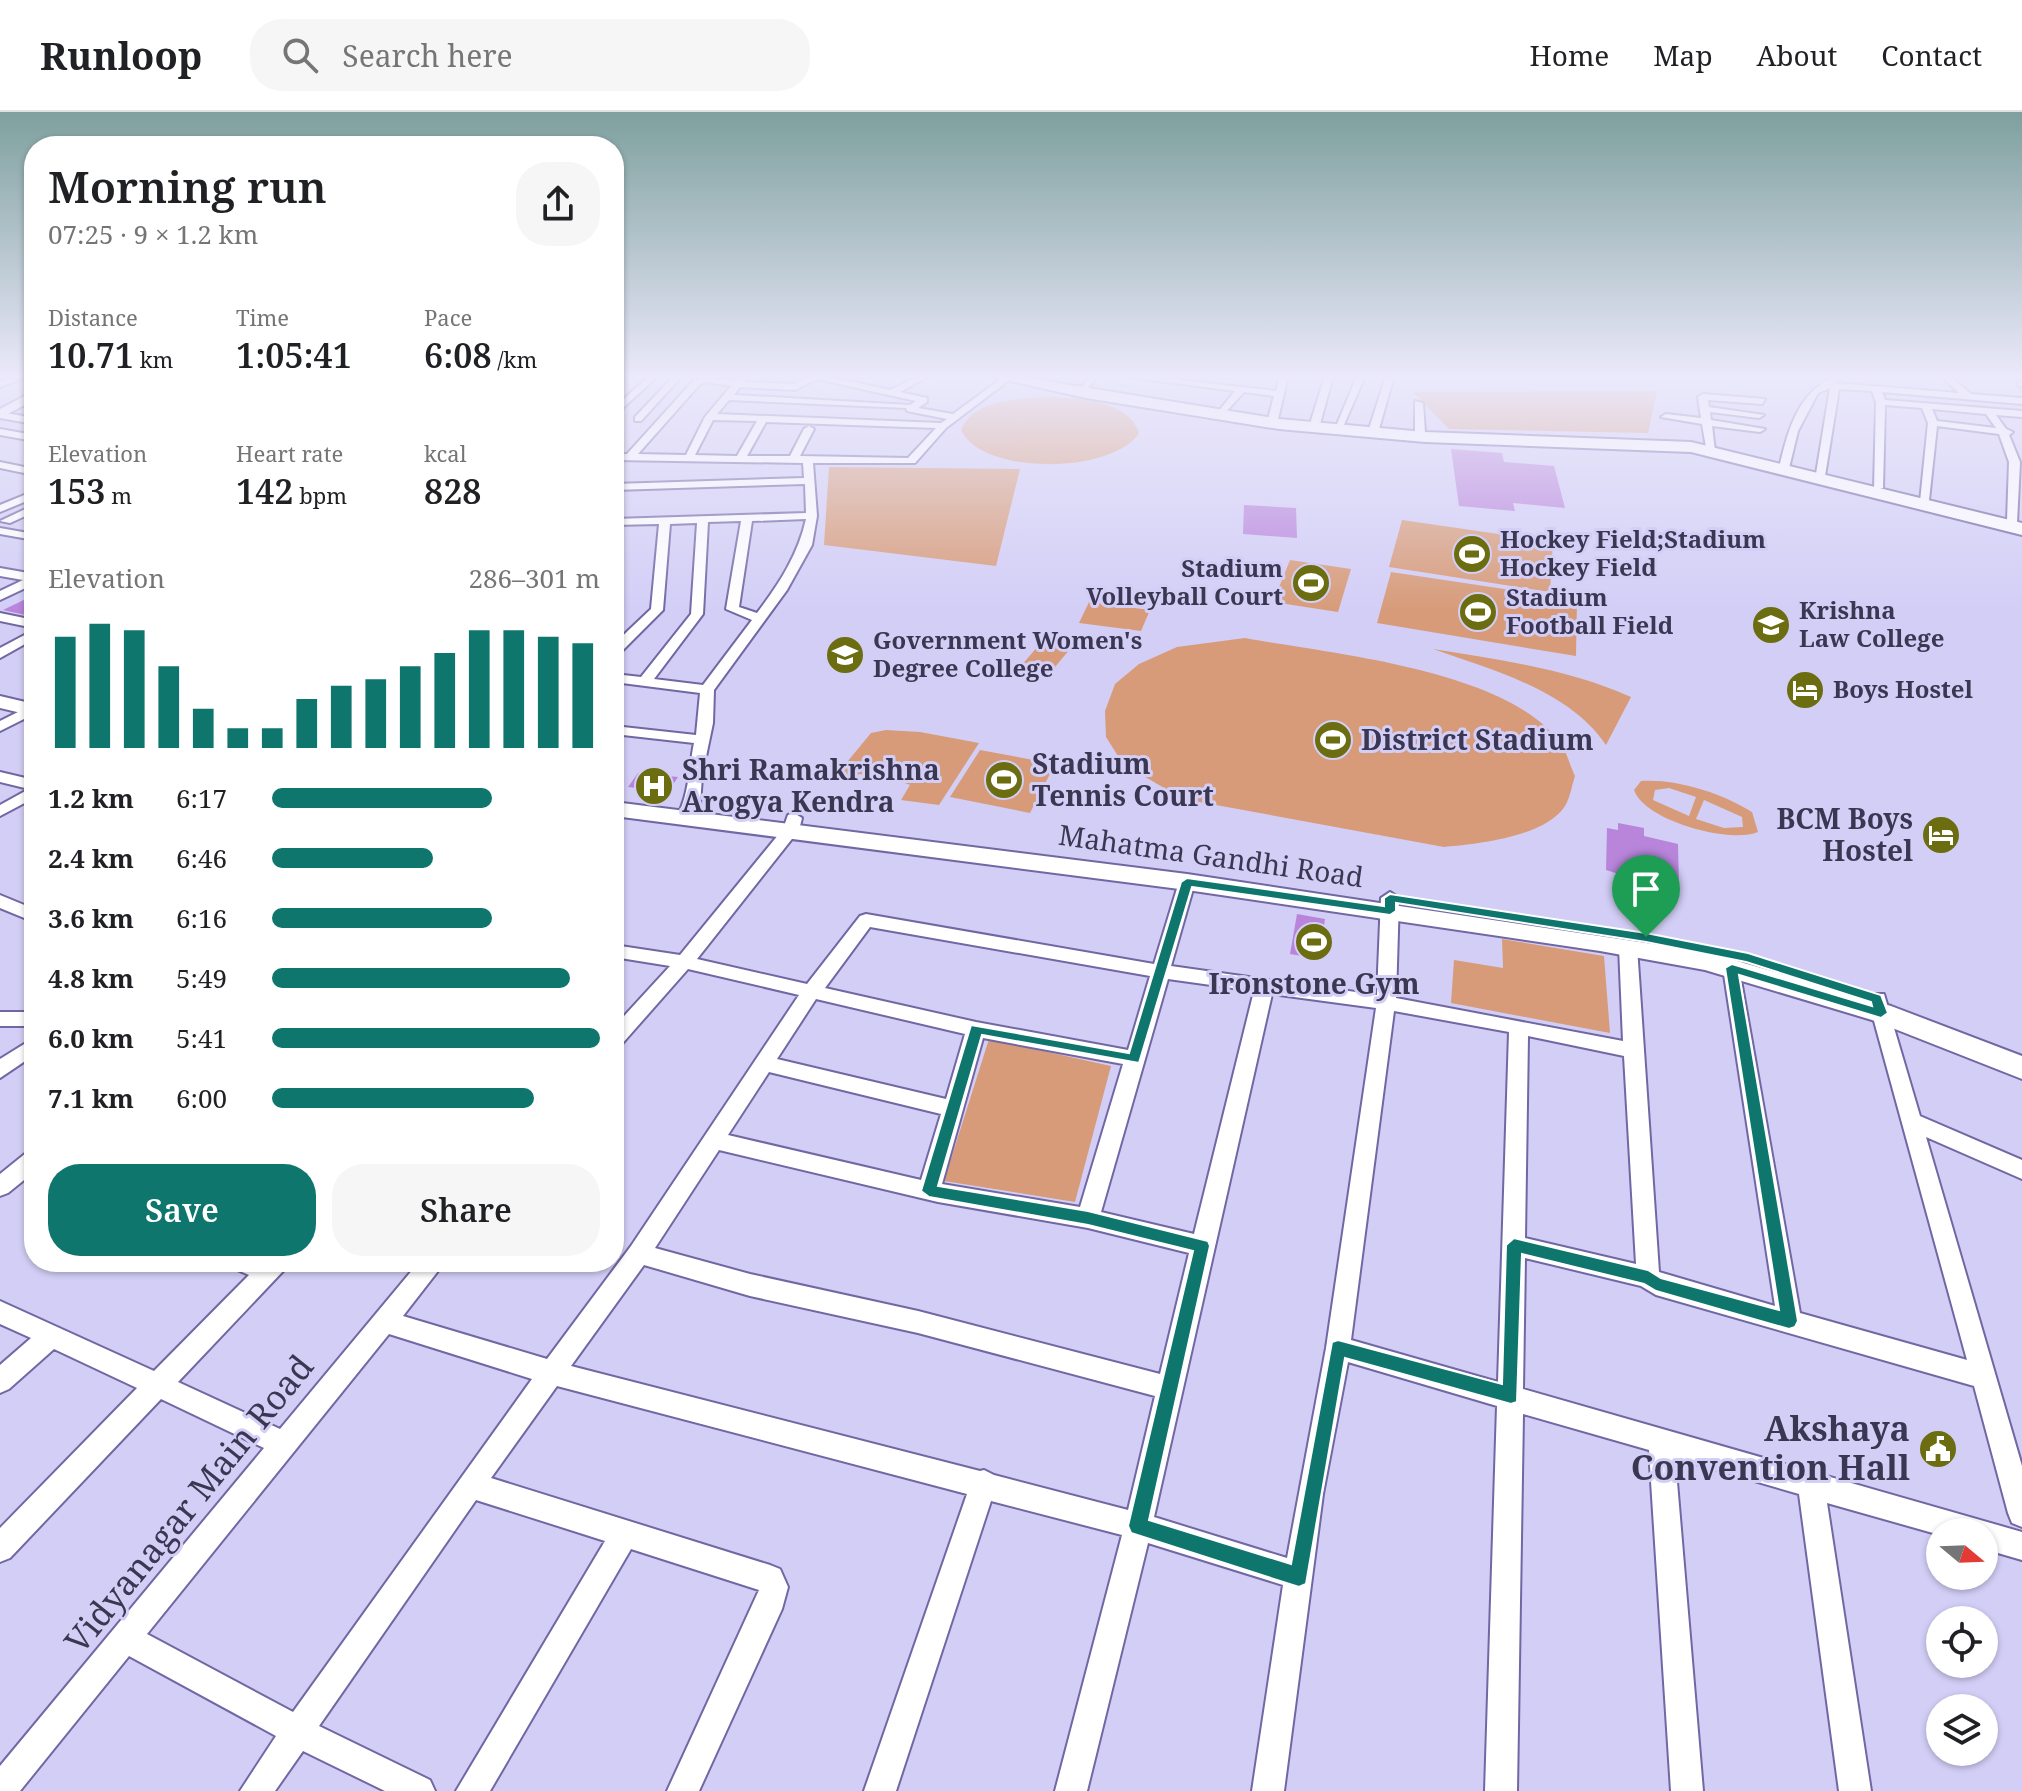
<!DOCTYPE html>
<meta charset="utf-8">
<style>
:root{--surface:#fff;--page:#f6f6f6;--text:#202124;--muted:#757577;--line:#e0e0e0;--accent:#0f766e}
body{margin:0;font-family:"Noto Serif",serif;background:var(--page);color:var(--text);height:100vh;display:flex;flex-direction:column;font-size:30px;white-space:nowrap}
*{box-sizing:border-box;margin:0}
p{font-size:26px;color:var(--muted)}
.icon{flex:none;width:44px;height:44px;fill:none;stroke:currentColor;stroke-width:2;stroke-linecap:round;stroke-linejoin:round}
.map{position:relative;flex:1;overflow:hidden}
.sheet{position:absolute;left:24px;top:24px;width:600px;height:1136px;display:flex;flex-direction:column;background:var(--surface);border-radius:32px;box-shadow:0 2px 6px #0004}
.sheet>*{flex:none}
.needle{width:52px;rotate:109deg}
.controls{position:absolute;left:1926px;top:1406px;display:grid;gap:16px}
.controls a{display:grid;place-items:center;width:72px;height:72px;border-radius:50%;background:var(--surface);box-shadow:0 2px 6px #0004;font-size:40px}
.pin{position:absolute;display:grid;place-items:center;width:68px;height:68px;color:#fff;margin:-82px -34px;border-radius:50% 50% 50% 0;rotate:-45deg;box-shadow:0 0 8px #0007}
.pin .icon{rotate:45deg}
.round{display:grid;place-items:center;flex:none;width:84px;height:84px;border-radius:32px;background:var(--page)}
.summary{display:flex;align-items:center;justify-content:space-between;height:136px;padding:0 24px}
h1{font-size:44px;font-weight:600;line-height:60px}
.metrics{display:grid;grid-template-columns:repeat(3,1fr);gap:12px;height:136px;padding:8px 24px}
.metrics div{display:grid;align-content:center}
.metrics b{font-size:34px;font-weight:600}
.metrics small{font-size:22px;font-weight:400}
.metrics p{font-size:22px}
.chart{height:224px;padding:16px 24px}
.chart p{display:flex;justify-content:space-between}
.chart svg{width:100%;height:144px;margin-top:8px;stroke:var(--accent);stroke-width:6}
.primary-button{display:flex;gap:16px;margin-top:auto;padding:16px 24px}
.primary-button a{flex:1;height:92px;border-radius:32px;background:var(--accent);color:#fff;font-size:32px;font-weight:600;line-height:92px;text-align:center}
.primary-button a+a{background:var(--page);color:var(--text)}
ul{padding:0 24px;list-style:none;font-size:26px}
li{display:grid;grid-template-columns:128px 96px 1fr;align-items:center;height:60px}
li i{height:20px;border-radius:10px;background:var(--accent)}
header{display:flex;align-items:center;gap:48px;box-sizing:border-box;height:112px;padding:0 40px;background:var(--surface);border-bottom:2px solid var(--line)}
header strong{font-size:38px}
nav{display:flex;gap:44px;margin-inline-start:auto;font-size:28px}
.search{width:560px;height:72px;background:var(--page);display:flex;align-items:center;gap:20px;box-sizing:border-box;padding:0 28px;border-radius:32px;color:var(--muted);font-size:30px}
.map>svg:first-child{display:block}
</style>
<header>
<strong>Runloop</strong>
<div class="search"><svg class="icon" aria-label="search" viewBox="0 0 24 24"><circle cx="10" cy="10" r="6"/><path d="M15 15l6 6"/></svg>Search here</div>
<nav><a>Home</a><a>Map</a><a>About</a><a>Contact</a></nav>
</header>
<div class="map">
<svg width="2022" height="1679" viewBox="0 0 2022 1679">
<rect width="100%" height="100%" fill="#d3cef6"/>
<g fill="#d79b79" fill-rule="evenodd">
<polygon points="1657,279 1648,321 1449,317 1413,280"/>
<path d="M1051,285C1079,287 1129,288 1139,321C1113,362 982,364 961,318C974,286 1021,287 1051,285Z"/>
<polygon points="829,355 1020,357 996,454 824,433"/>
<polygon points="1402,408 1553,430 1550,480 1389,455"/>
<polygon points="1290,448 1351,457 1338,500 1273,490"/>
<polygon points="1391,460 1577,488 1576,544 1377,511"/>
<polygon points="1089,490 1150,498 1141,519 1079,511"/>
<polygon points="1046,525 1075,531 1050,561 1020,555"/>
<path d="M1245,526C1330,542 1507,557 1560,631C1567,640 1570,654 1575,664C1572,673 1570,686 1565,694C1545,725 1478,732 1444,735L1183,687L1123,652L1106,625L1105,599L1115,572L1139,552L1177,535Z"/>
<path d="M1433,537C1501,548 1568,557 1631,585L1606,633C1569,578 1492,558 1433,537Z"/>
<polygon points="886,618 920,620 979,631 939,693 901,688 910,673 902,670 904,665 871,659 867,663 859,662 854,668 845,666 843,655 871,621"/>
<polygon points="980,638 1055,652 1030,701 950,685"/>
<path d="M1641,669C1678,667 1721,681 1752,700L1758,720C1730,732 1645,709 1634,678ZM1669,676L1696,685L1689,704L1653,688L1655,678ZM1704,688L1742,705L1743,715L1724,716L1696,707Z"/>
<polygon points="1502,827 1604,844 1610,921 1451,891 1454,848 1503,856"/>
<polygon points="989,927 1111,954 1075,1090 944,1069"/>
</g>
<g fill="#b885db">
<polygon points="1451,337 1502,341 1504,350 1554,354 1565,396 1513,391 1515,399 1459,394"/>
<polygon points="1244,393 1296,396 1297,426 1243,422"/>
<polygon points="34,483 34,498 25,503 3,498"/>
<polygon points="638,661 678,665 668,680 628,675"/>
<polygon points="1618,711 1644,716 1644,724 1678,732 1679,775 1653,769 1653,773 1606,758 1607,716 1618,718"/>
<polygon points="1297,802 1325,807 1319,847 1290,842"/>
</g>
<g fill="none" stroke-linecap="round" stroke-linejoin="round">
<g stroke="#7167a3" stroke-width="4">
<g id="street">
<polygon points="17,264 29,264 0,275 0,269"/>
<polygon points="649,264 658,264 614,304 614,296"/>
<polygon points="674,264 682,264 641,309 635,309 635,305"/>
<path d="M697,264L735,269L744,264L747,266L744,270L794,272L810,264H826L890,278L919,264H929L900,280L927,286V290L918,296L953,302L1005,264L1012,266L946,316L915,351H813L817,404L812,433L787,478L714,578L713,611L702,664L700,693L690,708L684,710L676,705C689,686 689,654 694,631L614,622V614L696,623L700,581L614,570V562L641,565L691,502L697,411L670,412L663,498L619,542L614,543V532L651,497L659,412L614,413V407L806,401L805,372L614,378V372L804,366L803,351L614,348V342H627L694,268L699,267ZM817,267L916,289L910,293L734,283L740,275L795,278ZM706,270L731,274L705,305L686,343L638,342L700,272ZM729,288L906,296L907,299L947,307L941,311L717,302ZM713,308L757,309L737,344L695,343ZM766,310L936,316L908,346L800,344L814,317L809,314L804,317L790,344H747ZM806,407C798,443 779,472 757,501L739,495L752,409ZM741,409L726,497L752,508L703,573L654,567L703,502L708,410Z"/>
<polygon points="1090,264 1098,264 1082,283 1076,283"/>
<polygon points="1121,264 1144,264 1276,279 1280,264 1288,264 1278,307 1273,310 1268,307 1274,284 1244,280 1223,303 1218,300 1235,279"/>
<polygon points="1325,264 1333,264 1320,312 1315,315 1310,312"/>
<polygon points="1357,264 1365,264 1343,315 1335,317"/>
<polygon points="1386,264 1394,264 1379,317 1374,320 1369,317"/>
<path d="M1941,264H1950L1971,282L2022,286V292L1882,280L1885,288L2022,299V305L1996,303L2006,317L2013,320L2009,323L2020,350L2017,411L2007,409L2009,350L1999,322L1937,314L1929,388L1920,390L1928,311L1922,296L1885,293L1883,376L1874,378L1876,290L1872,279L1839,277L1825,364L1816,362L1830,276L1818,281L1798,319L1789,356L1784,359L1779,356C1788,319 1797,280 1836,264L1840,267L1835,271L1959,281ZM1932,297L1986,302L1996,316L1937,309Z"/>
<polygon points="2022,268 2022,275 2019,274 2018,271"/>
<polygon points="1703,282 1765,287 1762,292 1708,288 1709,295 1764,303 1759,306 1710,300 1711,308 1765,317 1760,320 1712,314 1715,339 1707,341 1702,312 1661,305 1666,302 1701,306 1698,285"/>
<polygon points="1415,289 1423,291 1425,321 1420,324 1415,321"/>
<polygon points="0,300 34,306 34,312 0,306"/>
<polygon points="0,317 34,323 34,329 0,323"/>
<polygon points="0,350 34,357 34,363 0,356"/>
<polygon points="34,379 34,386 0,400 0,393"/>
<polygon points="34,393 34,400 10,411 0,409"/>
<polygon points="0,416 34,422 34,428 0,422"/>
<polygon points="0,456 34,462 34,472 0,488 0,479 23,468 0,464"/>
<polygon points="0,501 34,508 34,516 0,509"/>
<polygon points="34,518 34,527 0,546 0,536"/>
<polygon points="34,592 34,602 0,619 0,609"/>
<polygon points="0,660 34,668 34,686 0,704 0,693 29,677 0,670"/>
<path d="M794,701L802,706L799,718L697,847L807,872L860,804L866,802L1154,852L1179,770L1187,765L1195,770L1171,854L1377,883L1381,786L1390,780L1399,786L1396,886L1623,929L1619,835L1622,831H1634L1637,835L1659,1160L1775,1194L1723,856L1732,850L1738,851L1800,1201L1967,1248L1868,887L1870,882H1884L1920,1004L2022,1048V1067L1926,1025L2022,1354V1415L2012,1411L2008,1401L1974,1274L1656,1183L1641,1174L1525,1146L1523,1277L2022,1420V1448L1984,1437V1420H1940V1423L1827,1391L1871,1679H1839L1799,1382L1675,1346L1703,1679H1671L1649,1338L1523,1302L1517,1679H1485L1497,1294L1348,1250L1323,1382L1284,1679H1252L1283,1473L1148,1431L1087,1679H1055L1122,1423L991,1389L896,1679H864L967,1382L557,1274L491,1366L770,1453L780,1457L788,1475L782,1497L699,1679H667L759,1478L631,1437L490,1679H456L605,1429L476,1388L319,1614L430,1668L435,1679H385L303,1639L275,1679H240L276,1624L129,1544L20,1679H0V1654L264,1336L161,1287L10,1446L0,1450V1416L137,1276L54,1237L9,1277L0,1281V1253L31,1226L0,1212V1189L154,1259L249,1163L235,1157L231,1150H289L285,1157L178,1270L280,1317L419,1150H445L403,1204L547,1247L631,1134L799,883L688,857L621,933L614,935V915L670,854L614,845V833L680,843L783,717L788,703ZM870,815L1150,864L1128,938L976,910L825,876ZM1168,867L1254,879L1194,1122L1101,1100ZM1272,882L1376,896L1326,1236L1287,1446L1154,1405ZM816,887L965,922L946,987L777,947ZM1394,899L1509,920L1498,1270L1351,1228ZM1528,924L1624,944L1636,1152L1525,1126ZM983,926L1123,952L1080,1095L942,1072ZM769,960L941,1002L921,1068L728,1023ZM719,1038L938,1090L1088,1116L1189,1141L1160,1262L918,1199L750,1162L655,1136ZM644,1153L750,1184L918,1221L1155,1284L1128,1398L994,1363L984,1358L980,1359L571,1254ZM389,1222L532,1267L293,1600L147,1522Z"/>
<polygon points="0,783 34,797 34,810 0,796"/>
<rect x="0" y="900" width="34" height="14"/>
<polygon points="34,926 34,943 0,966 0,947"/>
<polygon points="34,1038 34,1060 8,1081 0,1084 0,1062 26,1041"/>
</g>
</g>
<g stroke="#7167a3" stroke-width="4">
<g id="secondary">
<polygon points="34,279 34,288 0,306 0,297"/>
<polygon points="0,584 34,592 34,604 0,596"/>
<polygon points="614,690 1187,762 1706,840 1891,894 2022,944 2022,967 1872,908 1705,858 1600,839 1187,778 614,704"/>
</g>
</g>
<g stroke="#7167a3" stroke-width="4">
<polygon id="primary" points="988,264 1015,264 1279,307 1425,320 1691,330 2022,411 2022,423 1691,340 1425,330 1279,317 1086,286"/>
</g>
<use href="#street" fill="#fff" fill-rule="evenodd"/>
<use href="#secondary" fill="#fff" fill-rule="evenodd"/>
<use href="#primary" fill="#fff" fill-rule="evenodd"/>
</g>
<linearGradient id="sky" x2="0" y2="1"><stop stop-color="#7ea09e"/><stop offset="0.53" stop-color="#ebe9fb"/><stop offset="1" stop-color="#ebe9fb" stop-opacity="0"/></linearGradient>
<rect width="2022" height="499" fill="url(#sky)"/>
<path fill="#0f766e" stroke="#fff" stroke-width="2" fill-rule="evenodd" d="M1187,766L1384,794V786L1390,782L1646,821L1748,841L1881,883L1888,901L1881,906L1739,863L1798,1209L1795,1215L1789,1217L1656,1179L1644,1172L1522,1142L1517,1290L1511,1292L1345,1246L1306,1472L1299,1475L1131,1421L1128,1414L1193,1139L1088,1113L929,1085L921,1079L971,913L1129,941L1181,770ZM1192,775L1390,803L1396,799V791L1646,830L1746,850L1871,890L1872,894L1732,852L1725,856L1779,1198L1661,1166L1648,1158L1514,1126L1506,1133L1502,1272L1338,1228L1332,1230L1291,1452L1149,1408L1210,1134L1208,1129L1088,1099L938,1074L982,923L1139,951Z"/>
<defs>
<g id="stadium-disc" transform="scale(2)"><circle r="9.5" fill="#6b6d10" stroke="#d3cef6"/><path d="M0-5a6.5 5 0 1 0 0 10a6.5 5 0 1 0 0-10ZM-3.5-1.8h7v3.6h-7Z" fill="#fff"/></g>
<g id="university-disc" transform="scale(2)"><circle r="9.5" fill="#6b6d10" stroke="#d3cef6"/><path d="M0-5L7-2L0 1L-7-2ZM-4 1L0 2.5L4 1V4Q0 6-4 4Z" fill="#fff"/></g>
<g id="hotel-disc" transform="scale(2)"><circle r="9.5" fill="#6b6d10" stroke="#d3cef6"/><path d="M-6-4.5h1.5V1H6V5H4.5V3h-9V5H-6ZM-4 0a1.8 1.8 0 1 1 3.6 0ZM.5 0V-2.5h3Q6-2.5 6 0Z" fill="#fff"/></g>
<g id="hospital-disc" transform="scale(2)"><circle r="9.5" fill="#6b6d10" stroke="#d3cef6"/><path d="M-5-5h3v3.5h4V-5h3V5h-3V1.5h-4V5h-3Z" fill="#fff"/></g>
<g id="civic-disc" transform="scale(2)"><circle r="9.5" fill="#6b6d10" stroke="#d3cef6"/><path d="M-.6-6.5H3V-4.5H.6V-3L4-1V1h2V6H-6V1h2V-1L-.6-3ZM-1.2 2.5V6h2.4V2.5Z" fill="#fff"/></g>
</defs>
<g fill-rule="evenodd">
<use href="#stadium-disc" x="1472" y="442"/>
<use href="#stadium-disc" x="1311" y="471"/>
<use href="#stadium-disc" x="1478" y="500"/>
<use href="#university-disc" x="1771" y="513"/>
<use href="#university-disc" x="845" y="543"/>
<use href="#hotel-disc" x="1805" y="578"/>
<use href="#stadium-disc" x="1333" y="628"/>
<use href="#stadium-disc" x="1004" y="668"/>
<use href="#hospital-disc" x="654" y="674"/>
<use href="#hotel-disc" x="1941" y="723"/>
<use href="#stadium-disc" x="1314" y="830"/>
<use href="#civic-disc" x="1938" y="1337"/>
</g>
<g text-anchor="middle" stroke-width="6" stroke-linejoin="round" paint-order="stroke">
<g font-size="24" font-weight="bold" fill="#3b3752" stroke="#d3cef6" text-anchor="start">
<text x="1500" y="436">Hockey Field;Stadium<tspan x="1500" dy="28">Hockey Field</tspan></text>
<text x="1283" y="465" text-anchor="end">Stadium<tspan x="1283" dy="28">Volleyball Court</tspan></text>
<text x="1506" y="494">Stadium<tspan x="1506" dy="28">Football Field</tspan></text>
<text x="1799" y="507">Krishna<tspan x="1799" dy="28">Law College</tspan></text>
<text x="873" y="537">Government Women's<tspan x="873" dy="28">Degree College</tspan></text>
<text x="1833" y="586">Boys Hostel</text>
</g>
<g font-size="28" font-weight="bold" fill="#3b3752" stroke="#d3cef6" text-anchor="start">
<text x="1361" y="638">District Stadium</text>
<text x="1032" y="662">Stadium<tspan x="1032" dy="32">Tennis Court</tspan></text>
<text x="682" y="668">Shri Ramakrishna<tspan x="682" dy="32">Arogya Kendra</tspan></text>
<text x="1913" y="717" text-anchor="end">BCM Boys<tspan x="1913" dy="32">Hostel</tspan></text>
<text x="1314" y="882" text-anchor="middle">Ironstone Gym</text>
</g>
<g font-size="28" fill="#3b3752" stroke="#d3cef6">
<text transform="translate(1211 744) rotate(8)" y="10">Mahatma Gandhi Road</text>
</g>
<g font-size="34" font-weight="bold" fill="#3b3752" stroke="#d3cef6" text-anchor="end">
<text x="1910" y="1329">Akshaya<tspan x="1910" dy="39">Convention Hall</tspan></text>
</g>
<g font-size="34" fill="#3b3752" stroke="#d3cef6">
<text transform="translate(189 1392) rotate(-51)" y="12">Vidyanagar Main Road</text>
</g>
</g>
</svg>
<div class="controls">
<a><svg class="needle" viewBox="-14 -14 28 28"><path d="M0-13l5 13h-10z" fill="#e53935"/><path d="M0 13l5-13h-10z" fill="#757577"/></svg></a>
<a><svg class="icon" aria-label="locate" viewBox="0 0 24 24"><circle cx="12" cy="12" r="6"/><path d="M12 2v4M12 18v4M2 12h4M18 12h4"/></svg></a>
<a><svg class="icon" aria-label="layers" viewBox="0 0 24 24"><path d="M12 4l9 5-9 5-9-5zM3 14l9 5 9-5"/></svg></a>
</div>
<div class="pin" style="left:1646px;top:825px;background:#1e9e55"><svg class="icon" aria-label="arrive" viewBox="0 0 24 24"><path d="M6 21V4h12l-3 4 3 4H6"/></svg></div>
<section class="sheet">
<div class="summary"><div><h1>Morning run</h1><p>07:25 · 9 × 1.2 km</p></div><a class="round"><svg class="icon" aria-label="share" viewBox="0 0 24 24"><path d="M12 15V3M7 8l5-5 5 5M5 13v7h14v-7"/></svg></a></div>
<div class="metrics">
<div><p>Distance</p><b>10.71<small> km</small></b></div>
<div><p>Time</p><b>1:05:41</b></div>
<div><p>Pace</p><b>6:08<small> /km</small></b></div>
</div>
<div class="metrics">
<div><p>Elevation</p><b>153<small> m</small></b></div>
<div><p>Heart rate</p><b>142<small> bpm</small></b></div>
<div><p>kcal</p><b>828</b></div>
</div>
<div class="chart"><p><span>Elevation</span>286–301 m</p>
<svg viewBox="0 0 160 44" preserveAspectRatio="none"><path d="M5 44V10M15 44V6M25 44V8M35 44V19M45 44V32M55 44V38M65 44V38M75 44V29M85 44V25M95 44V23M105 44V19M115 44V15M125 44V8M135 44V8M145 44V10M155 44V12"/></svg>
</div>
<ul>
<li><b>1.2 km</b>6:17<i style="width:67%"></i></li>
<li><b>2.4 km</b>6:46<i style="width:49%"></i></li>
<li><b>3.6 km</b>6:16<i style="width:67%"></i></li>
<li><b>4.8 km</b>5:49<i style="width:91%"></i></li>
<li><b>6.0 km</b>5:41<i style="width:100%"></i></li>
<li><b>7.1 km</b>6:00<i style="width:80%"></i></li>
</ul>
<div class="primary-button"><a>Save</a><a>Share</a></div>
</section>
</div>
